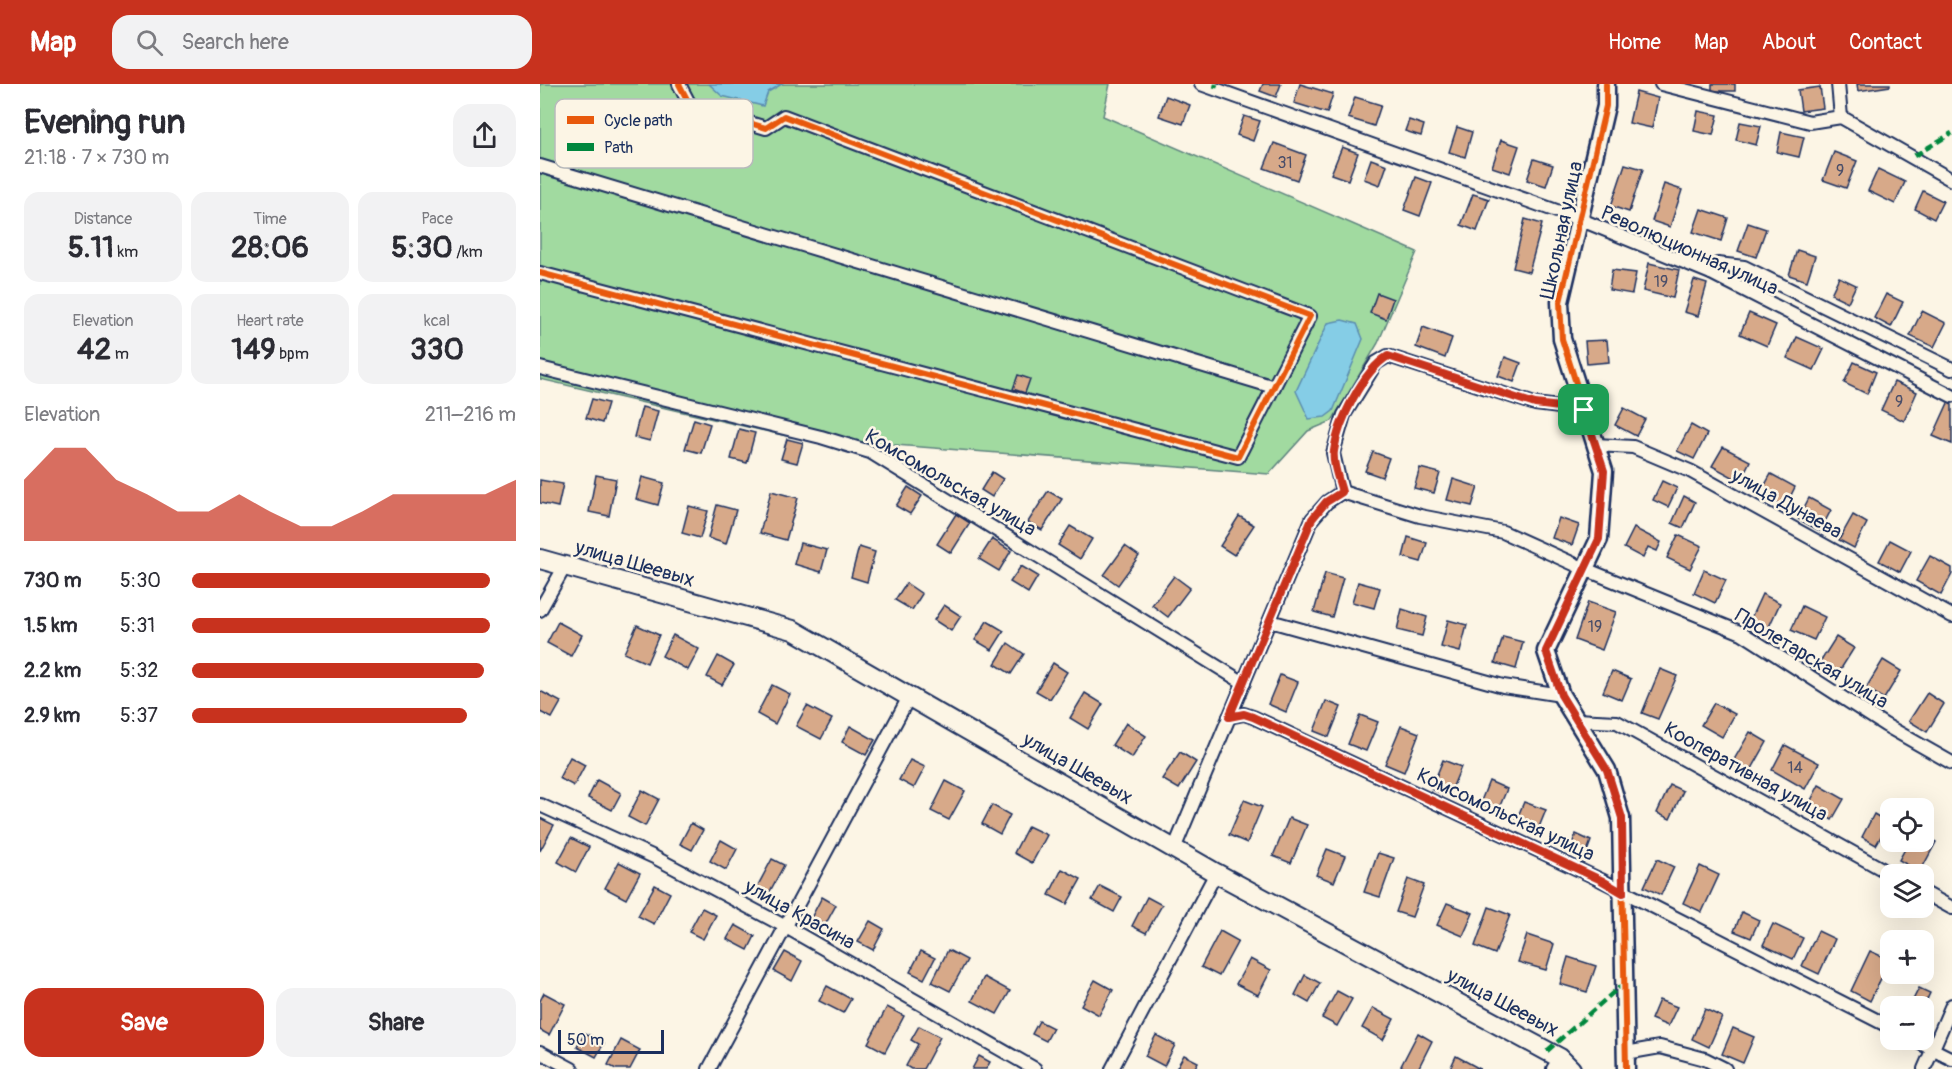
<!DOCTYPE html>
<meta charset="utf-8">
<style>
:root{--surface:#fff;--page:#f2f2f3;--text:#2b2b33;--muted:#7c7c81;--accent:#c8321e}
body{margin:0;font-family:Pangolin,sans-serif;background:var(--page);color:var(--text);height:100vh;display:flex;flex-direction:column;font-size:22px;white-space:nowrap}
*{box-sizing:border-box;margin:0}
p{font-size:20px;color:var(--muted)}
.icon{flex:none;width:33px;height:33px;fill:none;stroke:currentColor;stroke-width:2;stroke-linecap:round;stroke-linejoin:round}
.map{position:relative;flex:1;overflow:hidden}
.details{display:flex;flex-direction:column;background:var(--surface);width:540px}
.details>*{flex:none}
.buttons{position:absolute;left:1340px;top:714px;display:grid;gap:12px}
.buttons a{display:grid;place-items:center;width:54px;height:54px;border-radius:12px;background:var(--surface);box-shadow:0 6px 24px #0002;font-size:30px}
.scale{position:absolute;left:18px;bottom:15px;width:106px;box-sizing:border-box;padding-left:6px;border:3px solid #1b2f5e;border-top:0;font-size:16px;line-height:21px;white-space:nowrap;color:#1b2f5e;-webkit-text-stroke:4px #fcf5e5;paint-order:stroke}
.pin{position:absolute;display:grid;place-items:center;width:51px;height:51px;color:#fff;margin:-26px;border-radius:12px;box-shadow:0 3px 9px #0006}
.round{display:grid;place-items:center;flex:none;width:63px;height:63px;border-radius:18px;background:var(--page)}
.overview{display:flex;align-items:center;justify-content:space-between;height:102px;padding:0 24px}
h1{font-size:33px;font-weight:700;line-height:45px}
.stats{display:grid;grid-template-columns:repeat(3,1fr);gap:9px;height:102px;padding:6px 24px}
.stats div{display:grid;align-content:center;border-radius:15px;background:var(--page);text-align:center}
.stats b{font-size:30px;font-weight:700}
.stats small{font-size:16px;font-weight:400}
.stats p{font-size:16px}
.chart{height:168px;padding:12px 24px}
.chart p{display:flex;justify-content:space-between}
.chart svg{width:100%;height:108px;margin-top:6px;fill:var(--accent);opacity:.7}
.action{display:flex;gap:12px;margin-top:auto;padding:12px 24px}
.action a{flex:1;height:69px;border-radius:18px;background:var(--accent);color:#fff;font-size:24px;font-weight:700;line-height:69px;text-align:center}
.action a+a{background:var(--page);color:var(--text)}
ul{padding:0 24px;list-style:none;font-size:20px}
li{display:grid;grid-template-columns:96px 72px 1fr;align-items:center;height:45px}
li i{height:15px;border-radius:8px;background:var(--accent)}
header{display:flex;align-items:center;gap:36px;box-sizing:border-box;height:84px;padding:0 30px;background:var(--accent);color:#fff}
header strong{font-size:28px}
nav{display:flex;gap:33px;margin-inline-start:auto;font-size:21px}
.search{width:420px;height:54px;background:var(--page);display:flex;align-items:center;gap:15px;box-sizing:border-box;padding:0 21px;border-radius:18px;color:var(--muted);font-size:22px}
main{display:flex;flex:1;min-height:0}
.map>svg:first-child{display:block}
</style>
<header>
<strong>Map</strong>
<div class="search"><svg class="icon" aria-label="search" viewBox="0 0 24 24"><circle cx="10" cy="10" r="6"/><path d="M15 15l6 6"/></svg>Search here</div>
<nav><a>Home</a><a>Map</a><a>About</a><a>Contact</a></nav>
</header>
<main>
<section class="details">
<div class="overview"><div><h1>Evening run</h1><p>21:18 · 7 × 730 m</p></div><a class="round"><svg class="icon" aria-label="share" viewBox="0 0 24 24"><path d="M12 15V3M7 8l5-5 5 5M5 13v7h14v-7"/></svg></a></div>
<div class="stats">
<div><p>Distance</p><b>5.11<small> km</small></b></div>
<div><p>Time</p><b>28:06</b></div>
<div><p>Pace</p><b>5:30<small> /km</small></b></div>
</div>
<div class="stats">
<div><p>Elevation</p><b>42<small> m</small></b></div>
<div><p>Heart rate</p><b>149<small> bpm</small></b></div>
<div><p>kcal</p><b>330</b></div>
</div>
<div class="chart"><p><span>Elevation</span>211–216 m</p>
<svg viewBox="0 0 160 44" preserveAspectRatio="none"><path d="M0 44V19L10 6L20 6L30 19L40 25L50 32L60 32L70 25L80 32L90 38L100 38L110 32L120 25L130 25L140 25L150 25L160 19V44z"/></svg>
</div>
<ul>
<li><b>730 m</b>5:30<i style="width:92%"></i></li>
<li><b>1.5 km</b>5:31<i style="width:92%"></i></li>
<li><b>2.2 km</b>5:32<i style="width:90%"></i></li>
<li><b>2.9 km</b>5:37<i style="width:85%"></i></li>
</ul>
<div class="action"><a>Save</a><a>Share</a></div>
</section>
<div class="map">
<svg width="1412" height="985" viewBox="0 0 1412 985">
<rect width="100%" height="100%" fill="#fcf5e5"/>
<filter id="ink" filterUnits="userSpaceOnUse"><feTurbulence type="fractalNoise" baseFrequency=".0167" numOctaves="2"/><feDisplacementMap in="SourceGraphic" scale="12" xChannelSelector="R" yChannelSelector="G"/><feConvolveMatrix kernelMatrix="1 2 1 2 8 2 1 2 1" color-interpolation-filters="sRGB"/></filter>
<g filter="url(#ink)">
<polygon fill="#a1daa0" stroke="#5e847f" stroke-width="1.5" points="0,0 570,0 563,32 877,168 838,259 792,337 768,347 729,390 251,353 0,295"/>
<g fill="#85cde6" stroke="#5b8eb0" stroke-width="1.5">
<polygon points="169,0 242,0 228,8 223,22 182,12"/>
<polygon points="802,236 817,240 823,255 793,327 785,333 769,335 756,307 788,239"/>
</g>
<g fill="#d7a989" stroke="#1b2f5e" stroke-width="1.5">
<polygon points="723,0 741,0 736,13 720,7"/>
<polygon points="760,0 793,10 787,29 754,19"/>
<rect x="1172" y="0" width="23" height="7"/>
<polygon points="1317,0 1350,0 1350,2 1318,7"/>
<polygon points="1280,3 1283,24 1261,27 1258,6"/>
<polygon points="1096,8 1118,14 1112,44 1089,39"/>
<polygon points="626,12 650,21 643,40 619,32"/>
<polygon points="815,13 841,21 834,42 808,34"/>
<polygon points="1158,27 1178,31 1173,51 1154,47"/>
<polygon points="704,32 720,37 713,57 697,51"/>
<polygon points="869,36 884,41 881,52 865,47"/>
<polygon points="1200,38 1221,42 1216,61 1196,56"/>
<polygon points="917,43 932,48 925,73 909,68"/>
<polygon points="1241,48 1264,53 1259,73 1237,68"/>
<polygon points="961,56 979,62 970,89 952,83"/>
<polygon points="734,59 766,71 757,96 724,84"/>
<polygon points="802,63 818,69 808,96 791,90"/>
<polygon points="1294,68 1317,77 1306,104 1283,96"/>
<polygon points="831,75 847,81 840,101 824,95"/>
<polygon points="994,75 1013,81 1006,102 987,96"/>
<polygon points="1085,80 1103,85 1089,128 1071,122"/>
<polygon points="1338,85 1365,98 1355,120 1328,107"/>
<polygon points="876,93 892,99 880,132 864,126"/>
<polygon points="1124,100 1142,106 1130,143 1112,137"/>
<polygon points="1383,107 1403,117 1394,135 1375,125"/>
<polygon points="933,110 949,115 937,147 921,141"/>
<polygon points="1161,125 1188,134 1181,157 1153,148"/>
<polygon points="985,135 1002,140 989,188 973,184"/>
<polygon points="1208,139 1226,145 1216,173 1198,167"/>
<polygon points="1257,166 1275,172 1267,197 1249,191"/>
<polygon points="1109,179 1139,186 1133,214 1103,207"/>
<polygon points="1072,186 1096,189 1092,210 1069,206"/>
<polygon points="1299,193 1316,201 1308,218 1291,210"/>
<polygon points="1154,196 1167,200 1158,232 1144,228"/>
<polygon points="837,209 853,215 846,235 830,229"/>
<polygon points="1346,210 1363,218 1351,243 1334,234"/>
<polygon points="1382,227 1406,239 1394,263 1370,252"/>
<polygon points="1209,229 1236,241 1227,262 1200,250"/>
<polygon points="883,243 912,254 905,274 876,263"/>
<polygon points="1257,253 1284,265 1274,286 1247,274"/>
<polygon points="1067,256 1069,278 1047,280 1045,257"/>
<polygon points="965,273 981,279 974,298 958,292"/>
<polygon points="1314,278 1336,288 1327,310 1304,299"/>
<polygon points="478,291 490,295 485,309 473,305"/>
<polygon points="1354,298 1377,308 1364,337 1341,326"/>
<polygon points="52,315 68,319 62,339 46,334"/>
<polygon points="1408,319 1412,321 1412,360 1393,352"/>
<polygon points="102,323 118,327 110,357 94,353"/>
<polygon points="1084,324 1105,335 1096,352 1075,341"/>
<polygon points="154,335 170,340 161,369 145,365"/>
<polygon points="1151,341 1167,350 1154,375 1137,367"/>
<polygon points="199,345 215,349 207,379 191,375"/>
<polygon points="247,355 263,359 257,379 241,375"/>
<polygon points="1183,363 1210,377 1200,397 1172,382"/>
<polygon points="833,368 849,374 842,393 825,387"/>
<polygon points="880,384 900,389 894,409 874,404"/>
<polygon points="452,388 463,395 452,413 441,406"/>
<polygon points="1231,390 1255,403 1245,423 1220,410"/>
<polygon points="56,391 76,395 69,432 49,428"/>
<polygon points="102,393 124,399 118,421 96,415"/>
<polygon points="913,395 938,403 932,422 907,416"/>
<polygon points="0,396 23,400 18,423 0,419"/>
<polygon points="1122,397 1137,404 1128,423 1113,416"/>
<polygon points="368,403 382,412 370,430 356,422"/>
<polygon points="231,407 258,414 246,456 220,449"/>
<polygon points="508,407 522,415 502,446 488,438"/>
<polygon points="1144,412 1155,418 1143,444 1132,439"/>
<polygon points="1269,414 1291,426 1280,447 1258,435"/>
<polygon points="177,421 196,426 186,460 168,454"/>
<polygon points="149,422 168,427 160,454 142,449"/>
<polygon points="416,430 430,439 411,469 397,460"/>
<polygon points="1313,431 1327,439 1314,464 1299,456"/>
<polygon points="699,432 714,441 694,471 680,462"/>
<polygon points="1019,434 1039,441 1032,461 1012,454"/>
<polygon points="530,442 552,455 540,475 518,461"/>
<polygon points="1094,444 1121,458 1117,467 1108,463 1103,474 1084,464"/>
<polygon points="1138,451 1162,462 1150,485 1127,474"/>
<polygon points="868,453 887,459 881,478 863,473"/>
<polygon points="452,455 471,467 459,487 439,475"/>
<polygon points="1350,456 1371,467 1360,488 1339,477"/>
<polygon points="260,459 287,466 281,488 254,480"/>
<polygon points="585,462 599,472 578,501 564,491"/>
<polygon points="319,463 335,468 327,498 311,493"/>
<polygon points="1390,472 1412,484 1412,490 1401,511 1376,497"/>
<polygon points="481,482 498,492 488,509 470,498"/>
<polygon points="1164,486 1186,496 1175,519 1154,509"/>
<polygon points="785,489 803,494 792,533 774,528"/>
<polygon points="634,492 650,504 628,533 612,521"/>
<polygon points="818,498 840,504 834,524 812,518"/>
<polygon points="366,499 382,510 372,526 355,516"/>
<polygon points="1222,510 1240,519 1228,545 1210,536"/>
<polygon points="1048,518 1076,528 1062,566 1035,556"/>
<polygon points="404,521 421,532 411,547 394,536"/>
<polygon points="1262,522 1285,533 1274,556 1251,546"/>
<polygon points="862,525 887,533 882,552 857,546"/>
<polygon points="908,536 927,541 920,568 901,563"/>
<polygon points="447,537 464,547 452,566 435,556"/>
<polygon points="18,538 42,551 31,572 7,559"/>
<polygon points="97,541 119,551 107,579 84,569"/>
<polygon points="133,551 159,565 148,586 122,572"/>
<polygon points="963,553 983,558 976,585 955,579"/>
<polygon points="1296,553 1314,564 1297,591 1279,580"/>
<polygon points="468,559 484,570 471,590 455,580"/>
<polygon points="178,572 194,581 182,601 167,593"/>
<polygon points="1343,576 1361,587 1344,615 1326,604"/>
<polygon points="513,579 527,588 510,615 496,607"/>
<polygon points="1120,585 1137,592 1118,635 1102,629"/>
<polygon points="1072,587 1091,595 1082,616 1063,608"/>
<polygon points="740,591 758,598 746,628 728,620"/>
<polygon points="232,601 250,610 235,640 217,630"/>
<polygon points="0,607 21,618 12,634 0,628"/>
<polygon points="545,609 563,620 548,645 530,634"/>
<polygon points="1387,609 1404,620 1387,648 1369,637"/>
<polygon points="786,617 801,623 789,653 774,647"/>
<polygon points="1174,619 1195,630 1182,653 1161,641"/>
<polygon points="267,622 292,635 281,655 256,642"/>
<polygon points="820,631 838,638 826,667 808,660"/>
<polygon points="586,639 606,652 592,674 572,661"/>
<polygon points="310,642 335,656 326,671 302,658"/>
<polygon points="861,642 879,649 864,688 845,680"/>
<polygon points="1210,648 1227,658 1209,690 1191,681"/>
<polygon points="1245,661 1279,679 1265,705 1232,686"/>
<polygon points="640,668 656,678 639,705 622,695"/>
<polygon points="30,673 45,681 34,702 19,694"/>
<polygon points="370,676 385,683 374,704 359,696"/>
<polygon points="903,676 921,683 909,712 891,705"/>
<polygon points="57,696 81,709 72,726 48,714"/>
<polygon points="406,697 425,707 409,736 391,727"/>
<polygon points="949,697 967,705 957,729 939,722"/>
<polygon points="1130,701 1143,707 1130,735 1117,729"/>
<polygon points="1279,701 1304,715 1292,736 1268,722"/>
<polygon points="102,706 119,715 105,742 88,733"/>
<polygon points="704,716 722,723 707,759 689,751"/>
<polygon points="984,718 1006,726 997,748 975,739"/>
<polygon points="452,721 470,731 460,750 442,740"/>
<polygon points="1334,730 1349,739 1336,761 1322,753"/>
<polygon points="0,734 14,741 0,767"/>
<polygon points="749,734 767,741 751,779 733,772"/>
<polygon points="151,739 163,746 152,766 140,760"/>
<polygon points="488,742 507,751 492,779 474,769"/>
<polygon points="1036,750 1051,757 1045,773 1029,767"/>
<polygon points="1383,751 1396,758 1380,788 1359,776 1369,758 1383,758"/>
<polygon points="31,754 49,763 36,788 18,778"/>
<polygon points="181,756 197,765 186,786 170,777"/>
<polygon points="787,765 805,772 794,798 776,791"/>
<polygon points="838,769 854,774 840,813 824,808"/>
<polygon points="232,775 244,781 228,811 216,805"/>
<polygon points="1117,775 1134,783 1121,811 1104,803"/>
<polygon points="79,778 100,789 86,815 65,804"/>
<polygon points="1160,782 1179,791 1162,828 1143,819"/>
<polygon points="522,785 541,795 527,820 509,811"/>
<polygon points="868,795 884,801 872,833 856,828"/>
<polygon points="115,801 130,809 114,840 98,832"/>
<polygon points="560,802 582,813 574,828 552,816"/>
<polygon points="282,813 296,821 285,841 271,834"/>
<polygon points="607,813 622,821 606,849 592,842"/>
<polygon points="907,819 933,829 923,852 897,841"/>
<polygon points="949,823 970,831 955,870 935,862"/>
<polygon points="162,824 176,831 163,855 149,848"/>
<polygon points="1202,828 1219,836 1211,854 1194,847"/>
<polygon points="330,837 344,845 333,866 318,858"/>
<polygon points="1233,840 1263,854 1253,875 1223,861"/>
<polygon points="195,841 215,852 208,866 187,855"/>
<polygon points="680,847 698,857 679,892 661,883"/>
<polygon points="1278,847 1295,855 1279,890 1262,882"/>
<polygon points="987,851 1014,860 1006,886 978,878"/>
<polygon points="408,866 427,876 410,907 392,898"/>
<polygon points="381,867 395,874 384,895 370,888"/>
<polygon points="1330,867 1350,876 1330,917 1311,907"/>
<polygon points="245,868 262,877 252,897 234,887"/>
<polygon points="1028,873 1056,882 1047,908 1020,900"/>
<polygon points="710,875 731,886 718,911 696,900"/>
<polygon points="765,891 780,899 769,919 755,911"/>
<polygon points="444,893 470,907 457,930 432,917"/>
<polygon points="555,896 573,906 559,931 541,921"/>
<polygon points="287,902 311,915 303,929 279,917"/>
<polygon points="1379,904 1390,909 1383,924 1370,922"/>
<polygon points="797,907 812,915 797,942 782,934"/>
<polygon points="4,909 25,920 9,951 0,946 0,917"/>
<polygon points="1119,916 1137,923 1128,942 1111,935"/>
<polygon points="347,923 364,932 345,968 328,959"/>
<polygon points="833,924 854,935 843,956 822,944"/>
<polygon points="1165,925 1182,933 1169,963 1152,955"/>
<polygon points="499,937 513,944 506,957 492,950"/>
<polygon points="379,942 400,953 383,985 371,985 366,982 378,960 371,956"/>
<polygon points="1193,944 1214,953 1203,979 1182,970"/>
<polygon points="45,949 64,959 56,973 37,963"/>
<polygon points="878,949 892,957 878,985 866,985 861,982"/>
<polygon points="616,951 635,961 624,982 605,972"/>
<polygon points="81,956 100,966 90,985 76,985 68,981"/>
<polygon points="644,971 658,978 654,985 636,985"/>
<polygon points="439,972 450,978 446,985 432,985"/>
<polygon points="916,972 940,985 910,985"/>
</g>
<g fill="none" stroke-linecap="round" stroke-linejoin="round">
<g stroke="#1b2f5e" stroke-width="16">
<g id="minor">
<polyline points="661,0 1039,135 1171,189 1412,312"/>
<polyline points="1121,0 1270,38 1301,33 1412,96"/>
<polyline points="1298,0 1301,33"/>
<polyline points="0,82 734,303"/>
<polyline points="0,189 698,373 770,232 244,32 226,44 150,21 139,0"/>
<polyline points="1171,189 1178,180 1204,183 1412,285"/>
<polyline points="0,284 281,353 330,368 704,599"/>
<polyline points="1056,361 1093,363 1150,387 1412,532"/>
<polyline points="802,408 880,432 963,448 1045,485 1202,549 1345,641 1412,679"/>
<polyline points="802,408 793,369 804,331 836,279 848,272 995,320 1044,326"/>
<polyline points="0,526 25,482"/>
<polyline points="730,537 963,602 1021,611"/>
<polyline points="689,633 704,630 713,633 1061,796 1350,943"/>
<polyline points="1036,636 1077,638 1351,790"/>
<polyline points="0,721 114,773 246,843 495,985"/>
<polyline points="634,765 772,435 787,418 802,408"/>
<polyline points="1383,808 1412,824"/>
<polyline points="1374,956 1412,975"/>
<polyline points="0,968 32,985"/>
<polyline points="1086,969 1120,963 1165,975 1185,985"/>
<polyline points="169,985 369,613"/>
<polyline points="572,985 676,789"/>
<polyline points="1013,985 1020,974"/>
<polyline points="1384,985 1412,921"/>
</g>
</g>
<g stroke="#1b2f5e" stroke-width="21">
<polyline id="tertiary" points="1066,0 1066,22 1020,218 1022,255 1064,387 1059,455 1006,567 1021,611 1067,686 1081,734 1086,985"/>
</g>
<g stroke="#1b2f5e" stroke-width="22">
<polyline id="secondary" points="0,475 253,546 676,789 1020,974 1031,985"/>
</g>
<use href="#minor" stroke="#fcf5e5" stroke-width="12"/>
<use href="#tertiary" stroke="#fcf5e5" stroke-width="16"/>
<use href="#secondary" stroke="#fcf5e5" stroke-width="18"/>
<g stroke="#00873e" stroke-width="4.5" stroke-dasharray="9 4.5" stroke-linecap="butt">
<polyline points="675,4 676,0"/>
<polyline points="1374,72 1412,49"/>
<polyline points="1007,967 1084,899"/>
</g>
<g stroke="#fcf5e5" stroke-width="10">
<g id="cycleway">
<polyline points="1066,0 1066,22 1020,218 1022,255 1064,387 1059,455 1006,567 1021,611 1067,686 1081,734 1086,985"/>
<polyline points="0,189 698,373 770,232 244,32 226,44 150,21 139,0"/>
</g>
</g>
<use href="#cycleway" stroke="#e8590c" stroke-width="6"/>
</g>
</g>
<g fill="none" stroke-linecap="round" stroke-linejoin="round" filter="url(#ink)">
<g stroke="#fff" stroke-width="12">
<path id="route" d="M848,272L995,320L1044,326L1064,387L1059,455L1006,567L1021,611L1067,686L1082,734L1083,809L1061,796L713,633L704,630L689,633L772,435L786,418L802,408C799,396 792,379 794,367C798,338 823,287 848,272Z"/>
</g>
<use href="#route" stroke="#c8321e" stroke-width="8"/>
</g>
<g text-anchor="middle" stroke-width="5" stroke-linejoin="round" paint-order="stroke">
<g font-size="16" fill="#4a4e69">
<text x="745" y="84">31</text>
<text x="1300" y="92">9</text>
<text x="1121" y="203">19</text>
<text x="1359" y="323">9</text>
<text x="1055" y="548">19</text>
<text x="1255" y="689">14</text>
</g>
<g font-size="20" fill="#1b2f5e" stroke="#fcf5e5">
<text transform="translate(1021 146) rotate(-78)" y="7">Школьная улица</text>
<text transform="translate(1150 166) rotate(24)" y="7">Революционная улица</text>
<text transform="translate(411 398) rotate(30)" y="7">Комсомольская улица</text>
<text transform="translate(1247 419) rotate(29)" y="7">улица Дунаева</text>
<text transform="translate(95 479) rotate(16)" y="7">улица Шеевых</text>
<text transform="translate(1272 574) rotate(31)" y="7">Пролетарская улица</text>
<text transform="translate(538 684) rotate(30)" y="7">улица Шеевых</text>
<text transform="translate(1206 687) rotate(29)" y="7">Кооперативная улица</text>
<text transform="translate(966 730) rotate(25)" y="7">Комсомольская улица</text>
<text transform="translate(260 830) rotate(29)" y="7">улица Красина</text>
<text transform="translate(963 918) rotate(28)" y="7">улица Шеевых</text>
</g>
</g>
<rect x="15" y="15" width="198" height="69" rx="9" fill="#fcf5e5" stroke="#b8babc" stroke-width="1.5"/>
<rect x="27" y="32" width="27" height="8" fill="#e8590c"/>
<rect x="27" y="59" width="27" height="8" fill="#00873e"/>
<g font-size="16" fill="#1b2f5e">
<text x="64" y="42">Cycle path</text>
<text x="64" y="69">Path</text>
</g>
</svg>
<div class="buttons">
<a><svg class="icon" aria-label="locate" viewBox="0 0 24 24"><circle cx="12" cy="12" r="6"/><path d="M12 2v4M12 18v4M2 12h4M18 12h4"/></svg></a>
<a><svg class="icon" aria-label="layers" viewBox="0 0 24 24"><path d="M12 4l9 5-9 5-9-5zM3 14l9 5 9-5"/></svg></a>
<a>+</a>
<a>−</a>
</div>
<div class="scale">50 m</div>
<div class="pin" style="left:1044px;top:326px;background:#1e9e55"><svg class="icon" aria-label="arrive" viewBox="0 0 24 24"><path d="M6 21V4h12l-3 4 3 4H6"/></svg></div>
</div>
</main>
